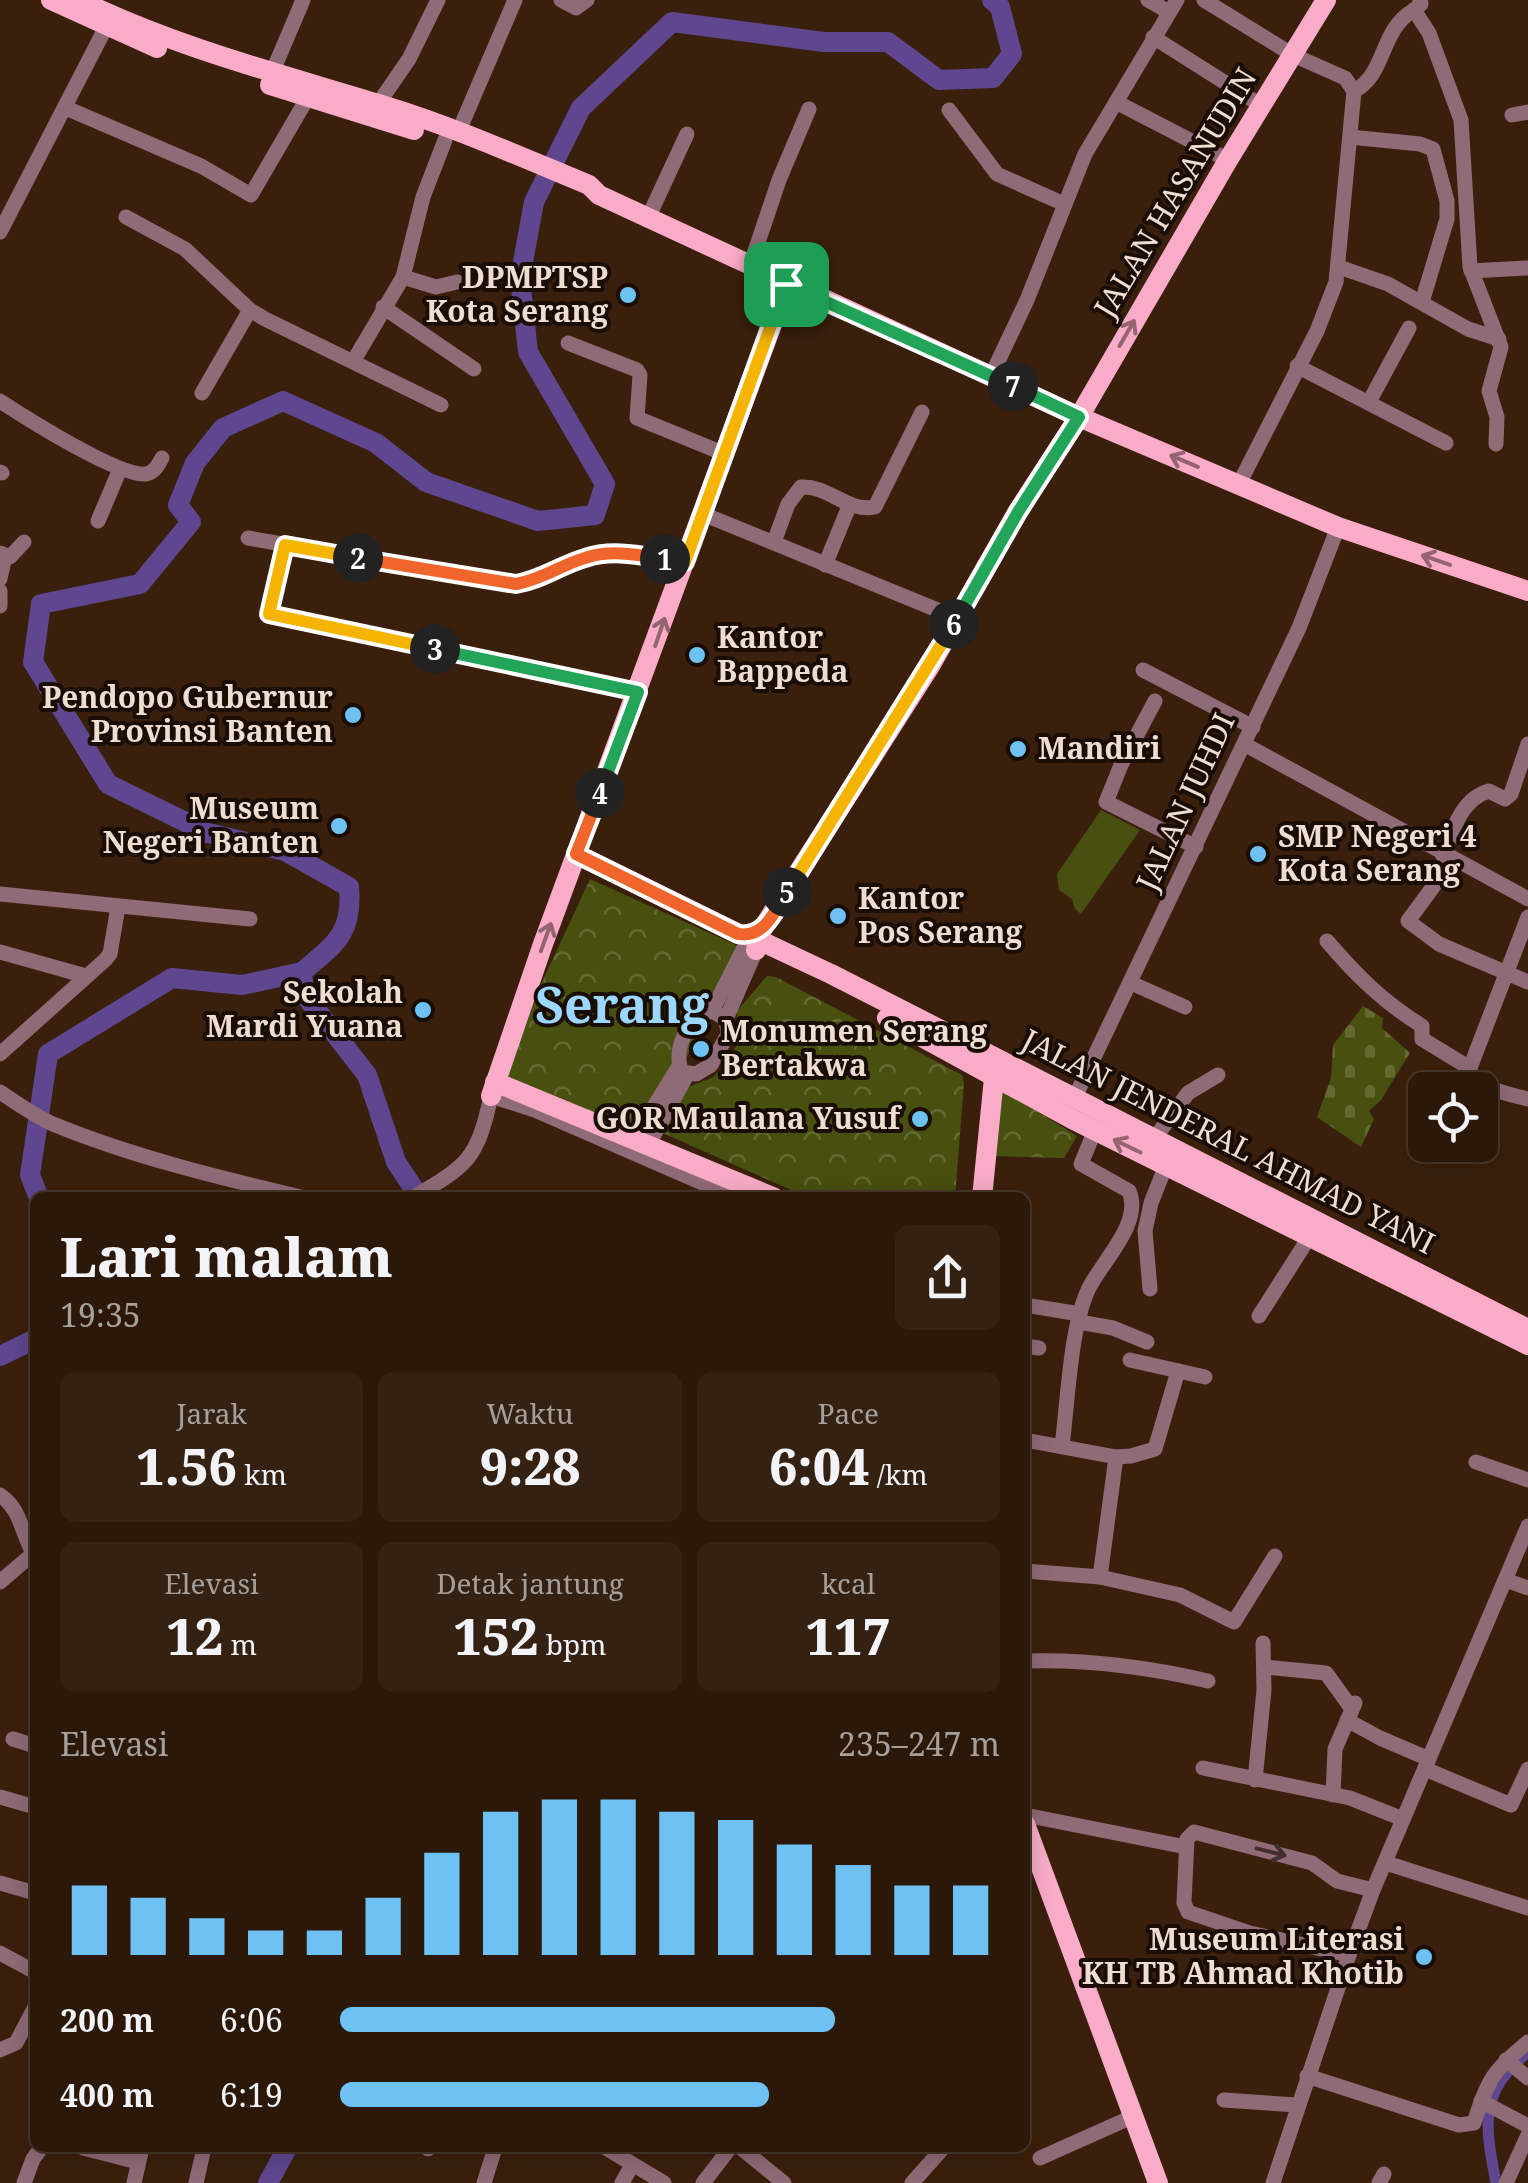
<!DOCTYPE html>
<html lang="id">
<meta charset="utf-8">
<style>
:root{--surface:#2c1809;--page:#342112;--text:#f1f3f6;--muted:#a6a09c;--line:#48372a;--accent:#6ec2f3}
body{margin:0;font-family:"Noto Serif",serif;background:var(--page);color:var(--text);height:100vh;display:flex;flex-direction:column;font-size:38px;white-space:nowrap}
*{box-sizing:border-box;margin:0}
p{font-size:32px;color:var(--muted)}
.icon{flex:none;width:55px;height:55px;fill:none;stroke:currentColor;stroke-width:2;stroke-linecap:round;stroke-linejoin:round}
.map{position:relative;flex:1;overflow:hidden}
.details{position:absolute;left:30px;top:1192px;width:1000px;height:960px;display:flex;flex-direction:column;background:var(--surface);border-radius:15px;box-shadow:0 5px 25px #0003,0 0 0 2px var(--line)}
.details>*{flex:none}
.buttons{position:absolute;left:1408px;top:1072px;display:grid;gap:20px}
.buttons a{display:grid;place-items:center;width:90px;height:90px;border-radius:15px;background:var(--surface);box-shadow:0 5px 25px #0003,0 0 0 2px var(--line);font-size:50px}
.pin{position:absolute;display:grid;place-items:center;width:85px;height:85px;color:#fff;margin:-42px;border-radius:20px;box-shadow:0 5px 15px #0006}
.km{position:absolute;width:50px;height:50px;margin:-25px;border-radius:50%;background:#222;color:#fff;font-size:28px;line-height:50px;text-align:center}
.round{display:grid;place-items:center;flex:none;width:105px;height:105px;border-radius:15px;background:var(--page)}
.headline{display:flex;align-items:center;justify-content:space-between;height:170px;padding:0 30px}
h1{font-size:55px;font-weight:800;line-height:75px}
.metrics{display:grid;grid-template-columns:repeat(3,1fr);gap:15px;height:170px;padding:10px 30px}
.metrics div{display:grid;align-content:center;border-radius:15px;background:var(--page);text-align:center}
.metrics b{font-size:50px;font-weight:800}
.metrics small{font-size:28px;font-weight:400}
.metrics p{font-size:28px}
.chart{height:280px;padding:20px 30px}
.chart p{display:flex;justify-content:space-between}
.chart svg{width:100%;height:180px;margin-top:10px;stroke:var(--accent);stroke-width:6}
ul{padding:0 30px;list-style:none;font-size:32px}
li{display:grid;grid-template-columns:160px 120px 1fr;align-items:center;height:75px}
li i{height:25px;border-radius:12px;background:var(--accent)}
.map>svg:first-child{display:block}
</style>
<div class="map">
<svg width="1528" height="2183" viewBox="0 0 1528 2183">
<defs>
<pattern id="cemetery-stones" width="16" height="16" patternUnits="userSpaceOnUse" patternTransform="scale(2.5)"><rect width="16" height="16" fill="#48500f"/><path d="M2 7V4a2 2 0 0 1 4 0v3zM10 15v-3a2 2 0 0 1 4 0v3z" fill="#636931"/></pattern>
<pattern id="park-crowns" width="20" height="18" patternUnits="userSpaceOnUse" patternTransform="scale(2.5)"><rect width="20" height="18" fill="#48500f"/><path d="M2 6a3 3 0 1 1 6 0M12 15a3 3 0 1 1 6 0" fill="none" stroke="#636931"/></pattern>
</defs>
<rect width="100%" height="100%" fill="#3a200c"/>
<polygon fill="#48500f" points="1101,810 1140,830 1081,914 1075,909 1072,899 1059,890 1057,874"/>
<polygon fill="url(#cemetery-stones)" points="1363,1006 1383,1018 1382,1028 1410,1053 1381,1100 1369,1111 1374,1119 1361,1147 1317,1117 1331,1078 1333,1045"/>
<g fill="url(#park-crowns)">
<polygon points="590,879 738,946 641,1157 492,1090"/>
<polygon points="767,976 776,977 962,1075 964,1083 955,1197 858,1197 841,1190 830,1197 807,1197 663,1133 685,1088 712,1078 723,1068 736,1046 737,1011"/>
<polygon points="1000,1088 1077,1136 1064,1158 988,1156"/>
</g>
<g fill="none" stroke-linecap="round" stroke-linejoin="round">
<path stroke="#5e478f" stroke-width="11" d="M1496,2183C1485,2125 1478,2093 1528,2052"/>
<g stroke="#5e478f" stroke-width="20">
<polyline points="39,1198 30,1175 48,1054 172,978 242,985 302,972"/>
<path d="M420,1198L396,1162L367,1075L304,994L302,972C335,944 353,934 349,887L285,851L208,833L108,784L33,662L41,604L140,584L191,522L178,505L195,463L223,428L283,401L376,443L426,482L538,521L595,515L605,484L528,352L520,278L534,202L581,108L672,22L824,42H888L939,80L993,78L1012,54L1000,7L992,0"/>
<polyline points="0,1356 35,1339"/>
<polyline points="268,2183 287,2148"/>
</g>
<g stroke="#8f6a77" stroke-width="15">
<polyline points="561,0 576,8 587,0"/>
<polyline points="1148,0 1169,12"/>
<polyline points="1204,0 1293,55 1345,78 1354,91 1336,282 1317,331 1239,484"/>
<polyline points="1420,0 1421,4 1414,10 1429,33 1461,120 1470,267 1501,347 1489,391 1497,417 1496,444"/>
<polyline points="1153,37 1262,106"/>
<polyline points="269,80 303,0"/>
<path d="M1354,91C1387,74 1379,30 1414,10"/>
<polyline points="1116,102 1228,160"/>
<polyline points="378,104 409,59 438,0"/>
<polyline points="66,108 201,166 251,195 308,97"/>
<polyline points="949,110 997,174 1064,204"/>
<polyline points="1512,115 1528,112"/>
<polyline points="458,133 515,0"/>
<polyline points="1350,137 1420,144 1433,149 1447,201 1447,219 1422,302"/>
<polyline points="126,217 185,249 250,310 265,319 441,405"/>
<polyline points="648,218 687,134"/>
<polyline points="0,232 106,27"/>
<polyline points="750,266 779,180 809,109"/>
<polyline points="1339,267 1388,284 1468,329 1499,339"/>
<polyline points="1471,271 1528,268"/>
<polyline points="403,277 436,287 457,282"/>
<polyline points="383,307 474,369"/>
<polyline points="568,343 637,370 640,375 637,418 725,454"/>
<polyline points="354,360 403,277 423,197 445,140"/>
<polyline points="1297,366 1446,443"/>
<polyline points="991,376 1027,300 1085,154 1177,0"/>
<polyline points="202,393 250,310"/>
<path d="M0,401C26,418 119,477 146,474C155,472 158,465 162,458"/>
<polyline points="1369,402 1409,328"/>
<polyline points="0,472 2,473"/>
<polyline points="703,514 957,618"/>
<polyline points="98,521 120,469"/>
<path d="M248,538L516,584C543,579 564,562 590,556C621,548 655,557 685,562"/>
<path d="M774,542L788,504L801,487C828,485 848,513 875,507L922,412"/>
<polyline points="285,545 269,615 638,692"/>
<polyline points="0,553 10,557 24,542"/>
<polyline points="825,565 850,504"/>
<polyline points="0,579 5,556"/>
<polyline points="0,591 0,606"/>
<polyline points="1143,670 1253,727"/>
<polyline points="1155,701 1121,765 1106,802 1196,847"/>
<polyline points="1244,744 1528,899"/>
<path d="M1443,856C1453,830 1461,799 1489,791L1505,799L1511,794L1528,744"/>
<polyline points="1452,861 1408,921 1439,944 1528,982"/>
<polyline points="0,894 250,919"/>
<path d="M1528,917L1468,1073C1483,1089 1507,1094 1528,1099"/>
<path d="M1327,941C1357,976 1382,1001 1422,1026V1039L1468,1067"/>
<polyline points="0,952 86,976"/>
<polyline points="1131,983 1185,1007"/>
<polyline points="712,1011 746,944"/>
<path d="M726,1019L712,1011C688,1017 672,1050 682,1072L696,1074L711,1065L728,1034L726,1019L756,950"/>
<polyline points="0,1054 105,960 110,954 118,907"/>
<path d="M0,1092C17,1103 35,1116 53,1124C133,1157 221,1178 305,1198"/>
<polyline points="1075,1097 1299,628 1338,527"/>
<polyline points="1154,1139 1188,1093 1218,1075"/>
<polyline points="630,1146 679,1066"/>
<polyline points="643,1155 687,1075"/>
<path d="M412,1198C468,1165 477,1160 491,1096L535,1110L737,1198"/>
<polyline points="1150,1289 1145,1231 1151,1203 1166,1165"/>
<polyline points="1025,1305 1080,1314"/>
<polyline points="1259,1316 1310,1236"/>
<polyline points="1079,1322 1113,1328 1147,1342"/>
<polyline points="1025,1346 1039,1348"/>
<polyline points="1130,1360 1205,1377"/>
<polyline points="1025,1440 1116,1457 1100,1577 1025,1571"/>
<path d="M1062,1446C1068,1400 1070,1330 1088,1290C1101,1262 1143,1224 1129,1191L1081,1164L1095,1130"/>
<polyline points="1116,1457 1131,1456 1155,1449 1178,1371"/>
<polyline points="1476,1462 1528,1480"/>
<path d="M0,1495C21,1509 21,1532 33,1553"/>
<polyline points="1100,1577 1180,1595 1234,1622 1275,1556"/>
<polyline points="1505,1580 1528,1588"/>
<polyline points="0,1582 35,1552"/>
<path d="M1025,1661C1087,1659 1148,1667 1208,1681"/>
<polyline points="1264,1667 1326,1673 1352,1709"/>
<polyline points="1347,1720 1380,1738 1429,1759"/>
<polyline points="13,1739 35,1746"/>
<polyline points="1203,1768 1350,1798 1403,1819"/>
<polyline points="1425,1769 1511,1805 1528,1769"/>
<polyline points="1255,1780 1264,1690 1263,1643"/>
<polyline points="1333,1795 1335,1749 1355,1703"/>
<polyline points="0,1797 35,1807"/>
<polyline points="1025,1815 1186,1847"/>
<polyline points="1386,1863 1528,1908"/>
<polyline points="0,1883 35,1893"/>
<polyline points="0,1953 35,1972"/>
<polyline points="1349,1955 1250,1933 1188,1912 1184,1903 1187,1839 1194,1832 1312,1863 1337,1881 1373,1890"/>
<polyline points="0,2050 16,2043 35,2007"/>
<polyline points="1506,2060 1528,2078"/>
<path d="M1307,2076L1459,2125L1474,2123C1488,2080 1492,2071 1528,2042"/>
<polyline points="1224,2100 1297,2105"/>
<polyline points="1481,2101 1528,2126"/>
<polyline points="83,2148 138,2162"/>
<polyline points="606,2148 664,2183"/>
<polyline points="741,2148 784,2183"/>
<polyline points="428,2149 429,2148"/>
<polyline points="1040,2158 1132,2117"/>
<polyline points="24,2183 33,2159 41,2148"/>
<polyline points="134,2183 142,2148"/>
<polyline points="196,2183 204,2148"/>
<polyline points="484,2183 495,2148"/>
<polyline points="622,2183 632,2165"/>
<polyline points="703,2183 730,2148"/>
<polyline points="912,2183 943,2148"/>
<polyline points="1273,2183 1349,1955 1373,1890 1528,1526"/>
<polyline points="1379,2183 1384,2174"/>
<polyline points="1506,2183 1528,2135"/>
</g>
<g stroke="#f9abc7" stroke-width="20">
<polyline points="51,0 157,48"/>
<path d="M79,0C175,47 280,74 382,105C452,126 521,157 589,185L599,195L1079,417L1338,527L1528,591"/>
<polyline points="270,85 414,130"/>
<polyline points="576,854 739,934 750,936 831,974 1528,1329"/>
<polyline points="756,950 761,931 930,666 1018,511 1079,417 1228,160 1326,0"/>
<polyline points="887,1018 1072,1119 1528,1345"/>
<polyline points="495,1082 775,1198"/>
<polyline points="491,1096 543,944 787,284"/>
<polyline points="982,1198 994,1078 991,1068"/>
<polyline points="1025,1824 1158,2183"/>
</g>
</g>
<defs><path id="oneway-shaft" d="M-6 0H5M1.5-3L5.5 0L1.5 3" fill="none" stroke-width="1.6" stroke-linecap="round" stroke-linejoin="round" transform="scale(2.5)"/></defs>
<g stroke="#946470">
<use href="#oneway-shaft" transform="translate(1127 333) rotate(-60)"/>
<use href="#oneway-shaft" transform="translate(1184 461) rotate(-157)"/>
<use href="#oneway-shaft" transform="translate(1436 560) rotate(-161)"/>
<use href="#oneway-shaft" transform="translate(660 632) rotate(-71)"/>
<use href="#oneway-shaft" transform="translate(546 937) rotate(-70)"/>
<use href="#oneway-shaft" transform="translate(1127 1146) rotate(-154)"/>
</g>
<use stroke="#422e2e" href="#oneway-shaft" transform="translate(1271 1852) rotate(14)"/>
<g fill="none" stroke-linecap="round" stroke-linejoin="round">
<g stroke="#fff" stroke-width="20">
<polyline id="split-1" points="665,559 685,562 786,284"/>
</g>
<g stroke="#fff" stroke-width="20">
<path id="split-2" d="M358,558L516,584C541,580 561,565 585,558C611,549 639,555 665,559"/>
</g>
<g stroke="#fff" stroke-width="20">
<polyline id="split-3" points="358,558 285,545 269,614 435,649"/>
</g>
<g stroke="#fff" stroke-width="20">
<polyline id="split-4" points="435,649 638,692 600,793"/>
</g>
<g stroke="#fff" stroke-width="20">
<path id="split-5" d="M600,793L576,854L738,934C765,938 774,912 787,892"/>
</g>
<g stroke="#fff" stroke-width="20">
<polyline id="split-6" points="787,892 954,624"/>
</g>
<g stroke="#fff" stroke-width="20">
<polyline id="split-7" points="954,624 1018,512 1079,417 1013,386"/>
</g>
<g stroke="#fff" stroke-width="20">
<polyline id="split-8" points="786,284 1013,386"/>
</g>
<use href="#split-1" stroke="#f5b400" stroke-width="12"/>
<use href="#split-2" stroke="#f0652b" stroke-width="12"/>
<use href="#split-3" stroke="#f5b400" stroke-width="12"/>
<use href="#split-4" stroke="#22a559" stroke-width="12"/>
<use href="#split-5" stroke="#f0652b" stroke-width="12"/>
<use href="#split-6" stroke="#f5b400" stroke-width="12"/>
<use href="#split-7" stroke="#22a559" stroke-width="12"/>
<use href="#split-8" stroke="#22a559" stroke-width="12"/>
</g>
<g fill="#6ec2f3" stroke="#190d06" stroke-width="4">
<circle cx="628" cy="295" r="10"/>
<circle cx="697" cy="655" r="10"/>
<circle cx="353" cy="715" r="10"/>
<circle cx="1018" cy="749" r="10"/>
<circle cx="339" cy="826" r="10"/>
<circle cx="1258" cy="854" r="10"/>
<circle cx="838" cy="916" r="10"/>
<circle cx="423" cy="1010" r="10"/>
<circle cx="701" cy="1049" r="10"/>
<circle cx="920" cy="1119" r="10"/>
<circle cx="1424" cy="1957" r="10"/>
</g>
<g text-anchor="middle" stroke-width="8" stroke-linejoin="round" paint-order="stroke">
<g font-size="30" fill="#efddd1" stroke="#190d06">
<text transform="translate(1176 193) rotate(-59)" y="10">JALAN HASANUDIN</text>
<text transform="translate(1186 802) rotate(-65)" y="10">JALAN JUHDI</text>
<text transform="translate(1228 1142) rotate(27)" y="10">JALAN JENDERAL AHMAD YANI</text>
</g>
<g font-size="30" font-weight="bold" fill="#efddd1" stroke="#190d06" text-anchor="end">
<text x="608" y="288">DPMPTSP<tspan x="608" dy="34">Kota Serang</tspan></text>
<text x="717" y="648" text-anchor="start">Kantor<tspan x="717" dy="34">Bappeda</tspan></text>
<text x="333" y="708">Pendopo Gubernur<tspan x="333" dy="34">Provinsi Banten</tspan></text>
<text x="1038" y="759" text-anchor="start">Mandiri</text>
<text x="319" y="819">Museum<tspan x="319" dy="34">Negeri Banten</tspan></text>
<text x="1278" y="847" text-anchor="start">SMP Negeri 4<tspan x="1278" dy="34">Kota Serang</tspan></text>
<text x="858" y="909" text-anchor="start">Kantor<tspan x="858" dy="34">Pos Serang</tspan></text>
<text x="403" y="1003">Sekolah<tspan x="403" dy="34">Mardi Yuana</tspan></text>
<text x="721" y="1042" text-anchor="start">Monumen Serang<tspan x="721" dy="34">Bertakwa</tspan></text>
<text x="900" y="1129">GOR Maulana Yusuf</text>
<text x="1404" y="1950">Museum Literasi<tspan x="1404" dy="34">KH TB Ahmad Khotib</tspan></text>
</g>
<g font-size="50" font-weight="bold" fill="#9cd8fd" stroke="#190d06">
<text x="622" y="1023">Serang</text>
</g>
</g>
</svg>
<div class="buttons">
<a><svg class="icon" aria-label="locate" viewBox="0 0 24 24"><circle cx="12" cy="12" r="6"/><path d="M12 2v4M12 18v4M2 12h4M18 12h4"/></svg></a>
</div>
<div class="pin" style="left:786px;top:284px;background:#1e9e55"><svg class="icon" aria-label="arrive" viewBox="0 0 24 24"><path d="M6 21V4h12l-3 4 3 4H6"/></svg></div>
<b class="km" style="left:665px;top:559px">1</b>
<b class="km" style="left:358px;top:558px">2</b>
<b class="km" style="left:435px;top:649px">3</b>
<b class="km" style="left:600px;top:793px">4</b>
<b class="km" style="left:787px;top:892px">5</b>
<b class="km" style="left:954px;top:624px">6</b>
<b class="km" style="left:1013px;top:386px">7</b>
<section class="details">
<div class="headline"><div><h1>Lari malam</h1><p>19:35</p></div><a class="round"><svg class="icon" aria-label="share" viewBox="0 0 24 24"><path d="M12 15V3M7 8l5-5 5 5M5 13v7h14v-7"/></svg></a></div>
<div class="metrics">
<div><p>Jarak</p><b>1.56<small> km</small></b></div>
<div><p>Waktu</p><b>9:28</b></div>
<div><p>Pace</p><b>6:04<small> /km</small></b></div>
</div>
<div class="metrics">
<div><p>Elevasi</p><b>12<small> m</small></b></div>
<div><p>Detak jantung</p><b>152<small> bpm</small></b></div>
<div><p>kcal</p><b>117</b></div>
</div>
<div class="chart"><p><span>Elevasi</span>235–247 m</p>
<svg viewBox="0 0 160 44" preserveAspectRatio="none"><path d="M5 44V27M15 44V30M25 44V35M35 44V38M45 44V38M55 44V30M65 44V19M75 44V9M85 44V6M95 44V6M105 44V9M115 44V11M125 44V17M135 44V22M145 44V27M155 44V27"/></svg>
</div>
<ul>
<li><b>200 m</b>6:06<i style="width:75%"></i></li>
<li><b>400 m</b>6:19<i style="width:65%"></i></li>
</ul>
</section>
</div>
